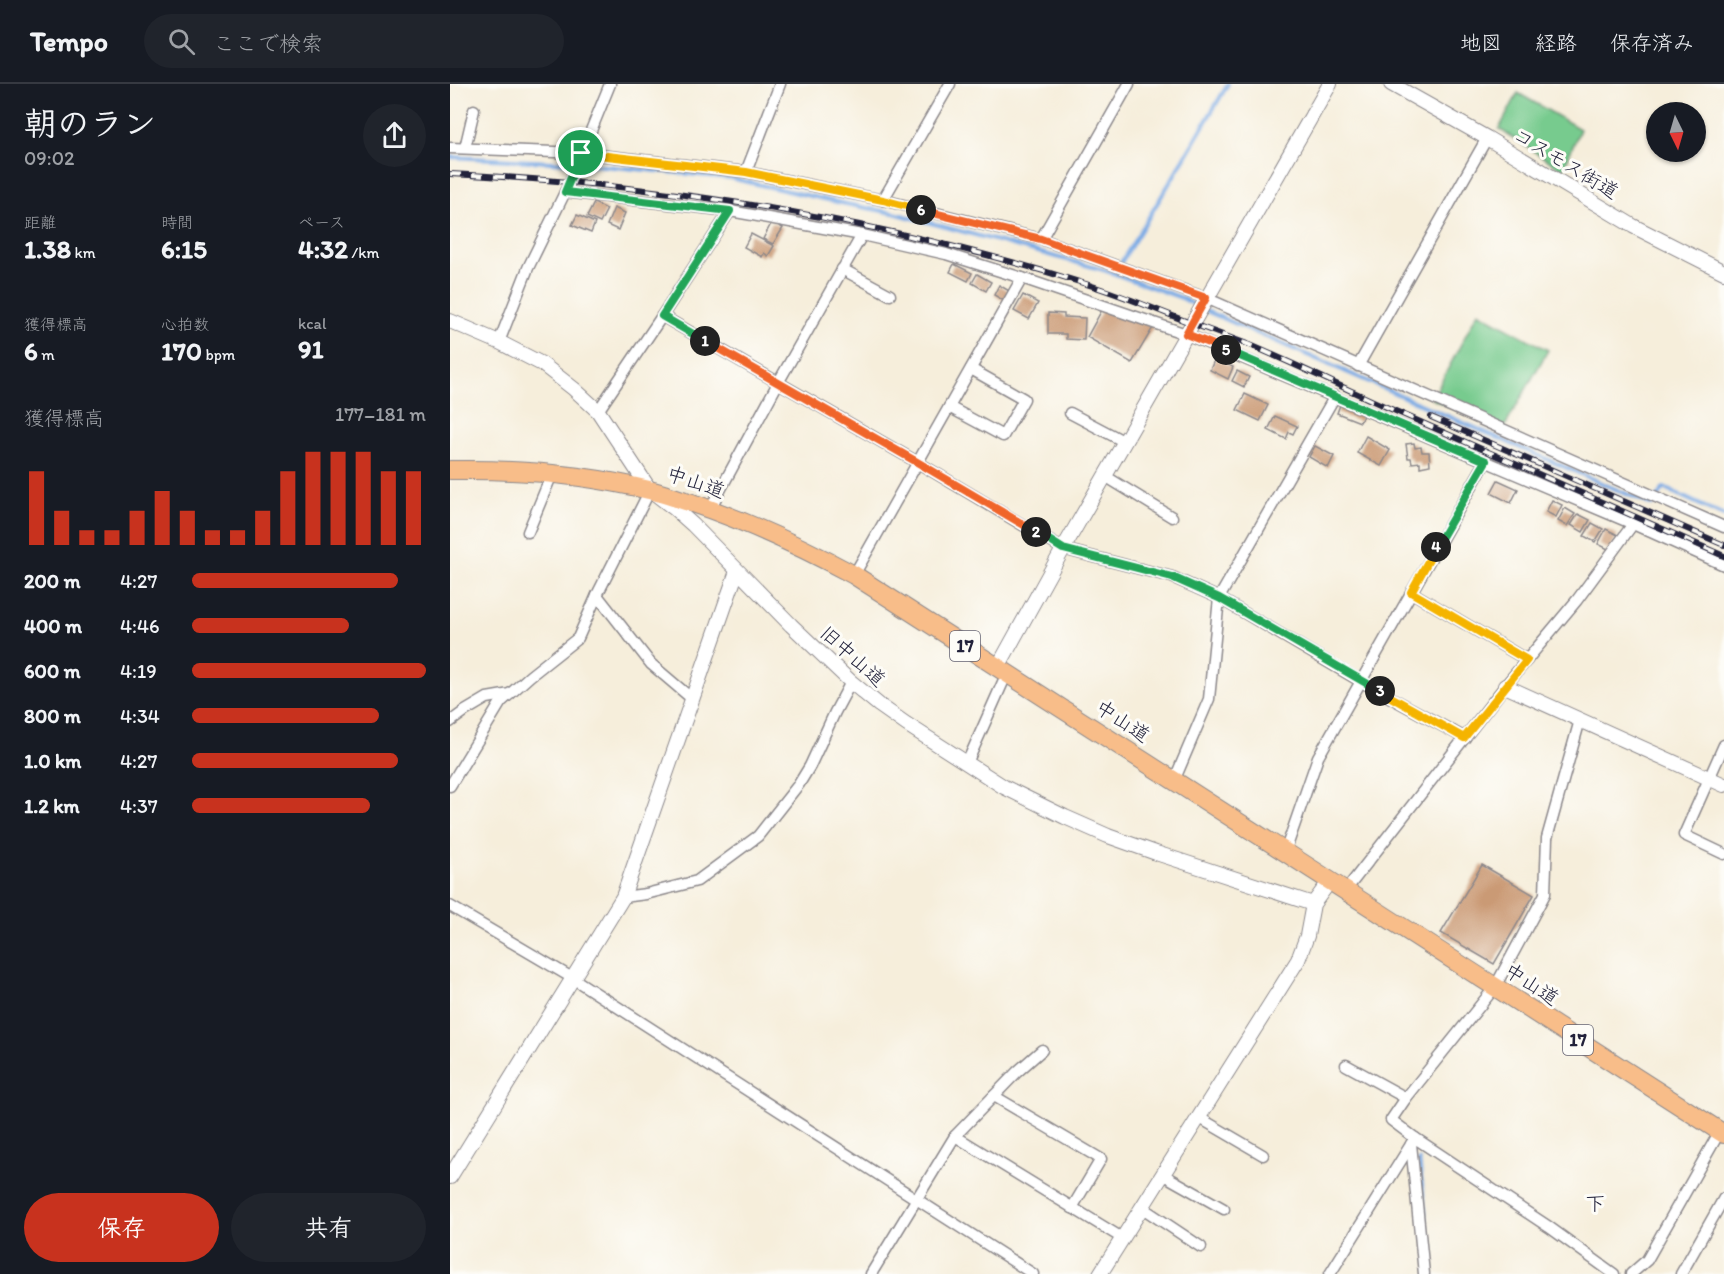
<!DOCTYPE html>
<html lang="ja">
<meta charset="utf-8">
<style>
:root{--surface:#171b24;--page:#20242c;--text:#f1f3f6;--muted:#9ea1a6;--line:#363941;--accent:#c8321e}
body{margin:0;font-family:Itim,"Klee One",sans-serif;background:var(--page);color:var(--text);height:100vh;display:flex;flex-direction:column;font-size:22px;white-space:nowrap}
*{box-sizing:border-box;margin:0}
p{font-size:20px;color:var(--muted)}
.icon{flex:none;width:33px;height:33px;fill:none;stroke:currentColor;stroke-width:2;stroke-linecap:round;stroke-linejoin:round}
.map{position:relative;flex:1;overflow:hidden}
.drawer{display:flex;flex-direction:column;background:var(--surface);width:450px}
.drawer>*{flex:none}
.needle{width:39px;rotate:175deg}
.controls{position:absolute;left:1196px;top:18px;display:grid;gap:12px}
.controls a{display:grid;place-items:center;width:60px;height:60px;border-radius:50%;background:var(--surface);box-shadow:0 2px 4px #0004;font-size:30px}
.pin{position:absolute;display:grid;place-items:center;width:51px;height:51px;color:#fff;margin:-26px;border:3px solid #fff;border-radius:50%;box-shadow:0 2px 6px #0007}
.km{position:absolute;width:30px;height:30px;margin:-15px;border-radius:50%;background:#222;color:#fff;font-size:16px;line-height:30px;text-align:center}
.round{display:grid;place-items:center;flex:none;width:63px;height:63px;border-radius:32px;background:var(--page)}
.headline{display:flex;align-items:center;justify-content:space-between;height:102px;padding:0 24px}
h1{font-size:33px;font-weight:700;line-height:45px}
.figures{display:grid;grid-template-columns:repeat(3,1fr);gap:9px;height:102px;padding:6px 24px}
.figures div{display:grid;align-content:center}
.figures b{font-size:26px;font-weight:700}
.figures small{font-size:16px;font-weight:400}
.figures p{font-size:16px}
.chart{height:168px;padding:12px 24px}
.chart p{display:flex;justify-content:space-between}
.chart svg{width:100%;height:108px;margin-top:6px;stroke:var(--accent);stroke-width:6}
.cta{display:flex;gap:12px;margin-top:auto;padding:12px 24px}
.cta a{flex:1;height:69px;border-radius:36px;background:var(--accent);color:#fff;font-size:24px;font-weight:700;line-height:69px;text-align:center}
.cta a+a{background:var(--page);color:var(--text)}
ul{padding:0 24px;list-style:none;font-size:20px}
li{display:grid;grid-template-columns:96px 72px 1fr;align-items:center;height:45px}
li i{height:15px;border-radius:8px;background:var(--accent)}
header{display:flex;align-items:center;gap:36px;box-sizing:border-box;height:84px;padding:0 30px;background:var(--surface);border-bottom:2px solid var(--line)}
header strong{font-size:28px}
nav{display:flex;gap:33px;margin-inline-start:auto;font-size:21px}
.search{width:420px;height:54px;background:var(--page);display:flex;align-items:center;gap:15px;box-sizing:border-box;padding:0 21px;border-radius:33px;color:var(--muted);font-size:22px}
main{display:flex;flex:1;min-height:0}
.map>svg:first-child{display:block}
</style>
<header>
<strong>Tempo</strong>
<div class="search"><svg class="icon" aria-label="search" viewBox="0 0 24 24"><circle cx="10" cy="10" r="6"/><path d="M15 15l6 6"/></svg>ここで検索</div>
<nav><a>地図</a><a>経路</a><a>保存済み</a></nav>
</header>
<main>
<section class="drawer">
<div class="headline"><div><h1>朝のラン</h1><p>09:02</p></div><a class="round"><svg class="icon" aria-label="share" viewBox="0 0 24 24"><path d="M12 15V3M7 8l5-5 5 5M5 13v7h14v-7"/></svg></a></div>
<div class="figures">
<div><p>距離</p><b>1.38<small> km</small></b></div>
<div><p>時間</p><b>6:15</b></div>
<div><p>ペース</p><b>4:32<small> /km</small></b></div>
</div>
<div class="figures">
<div><p>獲得標高</p><b>6<small> m</small></b></div>
<div><p>心拍数</p><b>170<small> bpm</small></b></div>
<div><p>kcal</p><b>91</b></div>
</div>
<div class="chart"><p><span>獲得標高</span>177–181 m</p>
<svg viewBox="0 0 160 44" preserveAspectRatio="none"><path d="M5 44V14M15 44V30M25 44V38M35 44V38M45 44V30M55 44V22M65 44V30M75 44V38M85 44V38M95 44V30M105 44V14M115 44V6M125 44V6M135 44V6M145 44V14M155 44V14"/></svg>
</div>
<ul>
<li><b>200 m</b>4:27<i style="width:88%"></i></li>
<li><b>400 m</b>4:46<i style="width:67%"></i></li>
<li><b>600 m</b>4:19<i style="width:100%"></i></li>
<li><b>800 m</b>4:34<i style="width:80%"></i></li>
<li><b>1.0 km</b>4:27<i style="width:88%"></i></li>
<li><b>1.2 km</b>4:37<i style="width:76%"></i></li>
</ul>
<div class="cta"><a>保存</a><a>共有</a></div>
</section>
<div class="map">
<svg width="1274" height="1190" viewBox="0 0 1274 1190">
<rect width="100%" height="100%" fill="#fdfcf7"/>
<filter id="ink" filterUnits="userSpaceOnUse"><feTurbulence type="fractalNoise" baseFrequency=".0167" numOctaves="2"/><feDisplacementMap in="SourceGraphic" scale="12" xChannelSelector="R" yChannelSelector="G"/><feConvolveMatrix kernelMatrix="1 2 1 2 8 2 1 2 1" color-interpolation-filters="sRGB"/></filter>
<filter id="wash" filterUnits="userSpaceOnUse"><feTurbulence type="fractalNoise" baseFrequency=".008" numOctaves="4" result="noise"/><feDisplacementMap in="SourceGraphic" scale="24" xChannelSelector="R" yChannelSelector="G"/><feGaussianBlur stdDeviation="1.35" result="paint"/><feColorMatrix in="noise" values="0 0 0 0 0 0 0 0 0 0 0 0 0 0 0 0 0 1.4 0 .05"/><feComposite in="paint" operator="in"/></filter>
<g filter="url(#wash)">
<rect width="100%" height="100%" fill="#f6eedb"/>
<g fill="#77cb8e" stroke="#4c7664" stroke-width="1.5">
<polygon points="1068,9 1130,45 1113,86 1049,45"/>
<polygon points="1028,228 1098,266 1053,346 982,315"/>
</g>
<g fill="none" stroke-linecap="round" stroke-linejoin="round">
<g stroke="#7babe5" stroke-width="4">
<polyline points="0,73 122,79"/>
<polyline points="133,80 280,94 396,120 444,129 654,186 732,214 748,223"/>
<polyline points="664,190 722,95 778,0"/>
<polyline points="754,226 1202,421 1214,404 1274,432"/>
<polyline points="969,1076 982,1190"/>
</g>
</g>
<g id="blocks">
<g fill="#ca9a75">
<polygon points="144,119 157,125 150,139 137,133"/>
<polygon points="164,124 175,129 168,146 157,141"/>
<polygon points="127,131 145,139 141,149 122,141"/>
<polygon points="322,138 333,144 323,160 313,155"/>
<polygon points="301,150 324,162 318,172 314,169 312,173 294,163"/>
<polygon points="504,180 522,189 518,197 500,188"/>
<polygon points="527,190 541,198 536,207 522,199"/>
<polygon points="549,201 561,208 556,218 544,211"/>
<polygon points="573,211 588,219 579,235 564,227"/>
<polygon points="653,224 704,242 682,279 637,253"/>
<polygon points="598,229 614,230 614,233 635,234 634,256 616,255 616,250 598,250"/>
<polygon points="765,274 783,283 778,295 760,286"/>
<polygon points="787,287 799,293 794,303 782,297"/>
<polygon points="795,310 818,321 810,337 787,326"/>
<polygon points="891,318 915,327 910,338 887,329"/>
<polygon points="825,332 847,342 843,350 839,348 836,355 818,346"/>
<polygon points="916,352 940,366 931,382 907,369"/>
<polygon points="964,359 965,364 971,363 972,368 979,368 980,381 970,383 970,378 962,379 961,374 958,374 956,360"/>
<polygon points="865,362 884,372 878,384 859,373"/>
<polygon points="1048,396 1068,405 1061,419 1041,409"/>
<polygon points="1102,416 1112,421 1106,433 1096,428"/>
<polygon points="1115,424 1125,430 1117,442 1108,437"/>
<polygon points="1128,430 1140,436 1133,448 1121,441"/>
<polygon points="1142,439 1153,445 1145,458 1134,452"/>
<polygon points="1156,445 1168,451 1160,466 1148,460"/>
<polygon points="1032,781 1084,811 1044,880 991,849"/>
</g>
</g>
</g>
<g filter="url(#ink)">
<use href="#blocks" fill-opacity="0" stroke="#8c888b" stroke-width="1.5"/>
<g fill="none" stroke-linecap="round" stroke-linejoin="round">
<g stroke="#8c888b" stroke-width="13">
<g id="minor">
<polyline points="0,64 131,69 296,88 433,116 591,155 756,214 1274,443"/>
<polyline points="15,64 24,26"/>
<polyline points="296,88 330,0"/>
<polyline points="115,108 280,127 412,151 496,170 572,194 404,491"/>
<polyline points="433,116 500,0"/>
<polyline points="591,155 679,0"/>
<polyline points="392,185 440,211"/>
<polyline points="572,194 736,250 1183,440 1274,481"/>
<polyline points="212,232 467,378 613,465 722,493 769,514 910,597 1015,654"/>
<polyline points="49,258 78,184 120,98 160,0"/>
<polyline points="908,282 1037,54"/>
<polyline points="499,323 553,352 574,315 521,285"/>
<polyline points="148,327 212,232 280,127"/>
<polyline points="620,329 675,358"/>
<polyline points="655,392 722,433"/>
<polyline points="260,425 328,299 412,151"/>
<polyline points="78,448 102,390"/>
<polyline points="961,508 1077,576"/>
<polyline points="147,511 201,580 241,614"/>
<polyline points="1130,636 1097,754 1095,810 1045,903 956,1014 941,1036 965,1054 1099,1143 1164,1190"/>
<polyline points="0,638 15,627 37,614 60,610"/>
<polyline points="1274,661 1234,751 1274,770"/>
<polyline points="517,679 557,589"/>
<polyline points="724,697 759,615 769,514 885,312"/>
<polyline points="0,702 51,618 80,592 128,554 147,511 200,406"/>
<polyline points="835,768 868,673 1036,377"/>
<polyline points="896,806 1055,602 1127,516 1183,440"/>
<polyline points="173,813 196,810 247,797 308,752 349,700 360,682 385,628 401,598"/>
<polyline points="0,822 124,895 583,1190"/>
<polyline points="896,981 956,1014"/>
<polyline points="544,1012 651,1075 622,1124"/>
<polyline points="748,1033 813,1071"/>
<polyline points="505,1052 672,1154"/>
<polyline points="961,1060 974,1190"/>
<polyline points="712,1090 774,1125"/>
<polyline points="691,1123 751,1163"/>
<polyline points="421,1190 505,1052 567,988 592,966"/>
<polyline points="880,1190 965,1054"/>
<polyline points="1181,1190 1197,1176 1270,1047"/>
<polyline points="1231,1190 1274,1114"/>
</g>
</g>
<g stroke="#8c888b" stroke-width="16">
<g id="tertiary">
<polyline points="941,0 1037,54 1183,142 1274,188"/>
<polyline points="0,237 49,258 92,280 124,305 148,327 200,406 225,425 243,441 341,541 401,598 429,621 456,640 554,703 615,733 658,752 706,769 863,820"/>
<polyline points="548,583 613,465 880,0"/>
<polyline points="1055,602 1274,701"/>
<polyline points="0,1093 173,813 287,487"/>
<polyline points="650,1190 848,876 857,852 863,820 880,797"/>
</g>
</g>
<g stroke="#8c888b" stroke-width="20">
<path id="trunk" d="M0,386C66,385 134,390 199,406C213,409 228,415 242,419C299,438 352,463 404,491L1274,1050"/>
</g>
<use href="#minor" stroke="#fff" stroke-width="10"/>
<use href="#tertiary" stroke="#fff" stroke-width="14"/>
<use href="#trunk" stroke="#f8bd89" stroke-width="18"/>
<g stroke="#22223b" stroke-width="6">
<g id="rail">
<path d="M0,90C216,100 430,135 636,200C672,211 707,226 743,240C762,247 781,254 800,261C847,281 894,304 941,325C1052,374 1163,423 1274,472"/>
<polyline points="981,333 1274,461"/>
</g>
</g>
<use href="#rail" stroke="#fdfcf7" stroke-width="4" stroke-dasharray="11" stroke-linecap="butt"/>
</g>
</g>
<g fill="none" stroke-linecap="round" stroke-linejoin="round" filter="url(#ink)">
<g stroke="#fff" stroke-width="12">
<polyline id="split-1" points="131,69 115,108 280,127 212,232 255,257"/>
</g>
<g stroke="#fff" stroke-width="12">
<polyline id="split-2" points="255,257 467,378 586,448"/>
</g>
<g stroke="#fff" stroke-width="12">
<polyline id="split-3" points="586,448 613,465 722,493 769,514 930,607"/>
</g>
<g stroke="#fff" stroke-width="12">
<polyline id="split-4" points="930,607 1014,654 1077,576 961,508 986,463"/>
</g>
<g stroke="#fff" stroke-width="12">
<polyline id="split-5" points="776,266 1036,377 986,463"/>
</g>
<g stroke="#fff" stroke-width="12">
<polyline id="split-6" points="471,126 591,155 756,214 736,250 776,266"/>
</g>
<g stroke="#fff" stroke-width="12">
<polyline id="split-7" points="131,69 296,88 433,116 471,126"/>
</g>
<use href="#split-1" stroke="#22a559" stroke-width="8"/>
<use href="#split-2" stroke="#f0652b" stroke-width="8"/>
<use href="#split-3" stroke="#22a559" stroke-width="8"/>
<use href="#split-4" stroke="#f5b400" stroke-width="8"/>
<use href="#split-5" stroke="#22a559" stroke-width="8"/>
<use href="#split-6" stroke="#f0652b" stroke-width="8"/>
<use href="#split-7" stroke="#f5b400" stroke-width="8"/>
</g>
<g text-anchor="middle" stroke-width="6" stroke-linejoin="round" paint-order="stroke">
<g fill="#fdfcf7" stroke="#646373" stroke-width="1.5">
<rect x="500" y="547" width="30" height="30" rx="4.5"/>
<rect x="1113" y="941" width="30" height="30" rx="4.5"/>
</g>
<g font-size="18" font-weight="bold" fill="#22223b">
<text x="515" y="568">17</text>
<text x="1128" y="962">17</text>
</g>
<g font-size="20" fill="#22223b" stroke="#fdfcf7">
<text transform="translate(1116 79) rotate(31)" y="7">コスモス街道</text>
<text transform="translate(246 398) rotate(19)" y="7">中山道</text>
<text transform="translate(403 572) rotate(42)" y="7">旧中山道</text>
<text transform="translate(673 637) rotate(33)" y="7">中山道</text>
<text transform="translate(1082 900) rotate(33)" y="7">中山道</text>
</g>
<g font-size="21" fill="#22223b" stroke="#fdfcf7">
<text x="1145" y="1127">下</text>
</g>
</g>
</svg>
<div class="controls">
<a><svg class="needle" viewBox="-14 -14 28 28"><path d="M0-13l5 13h-10z" fill="#e53935"/><path d="M0 13l5-13h-10z" fill="#9ea1a6"/></svg></a>
</div>
<div class="pin" style="left:131px;top:69px;background:#1e9e55"><svg class="icon" aria-label="arrive" viewBox="0 0 24 24"><path d="M6 21V4h12l-3 4 3 4H6"/></svg></div>
<b class="km" style="left:255px;top:257px">1</b>
<b class="km" style="left:586px;top:448px">2</b>
<b class="km" style="left:930px;top:607px">3</b>
<b class="km" style="left:986px;top:463px">4</b>
<b class="km" style="left:776px;top:266px">5</b>
<b class="km" style="left:471px;top:126px">6</b>
</div>
</main>
